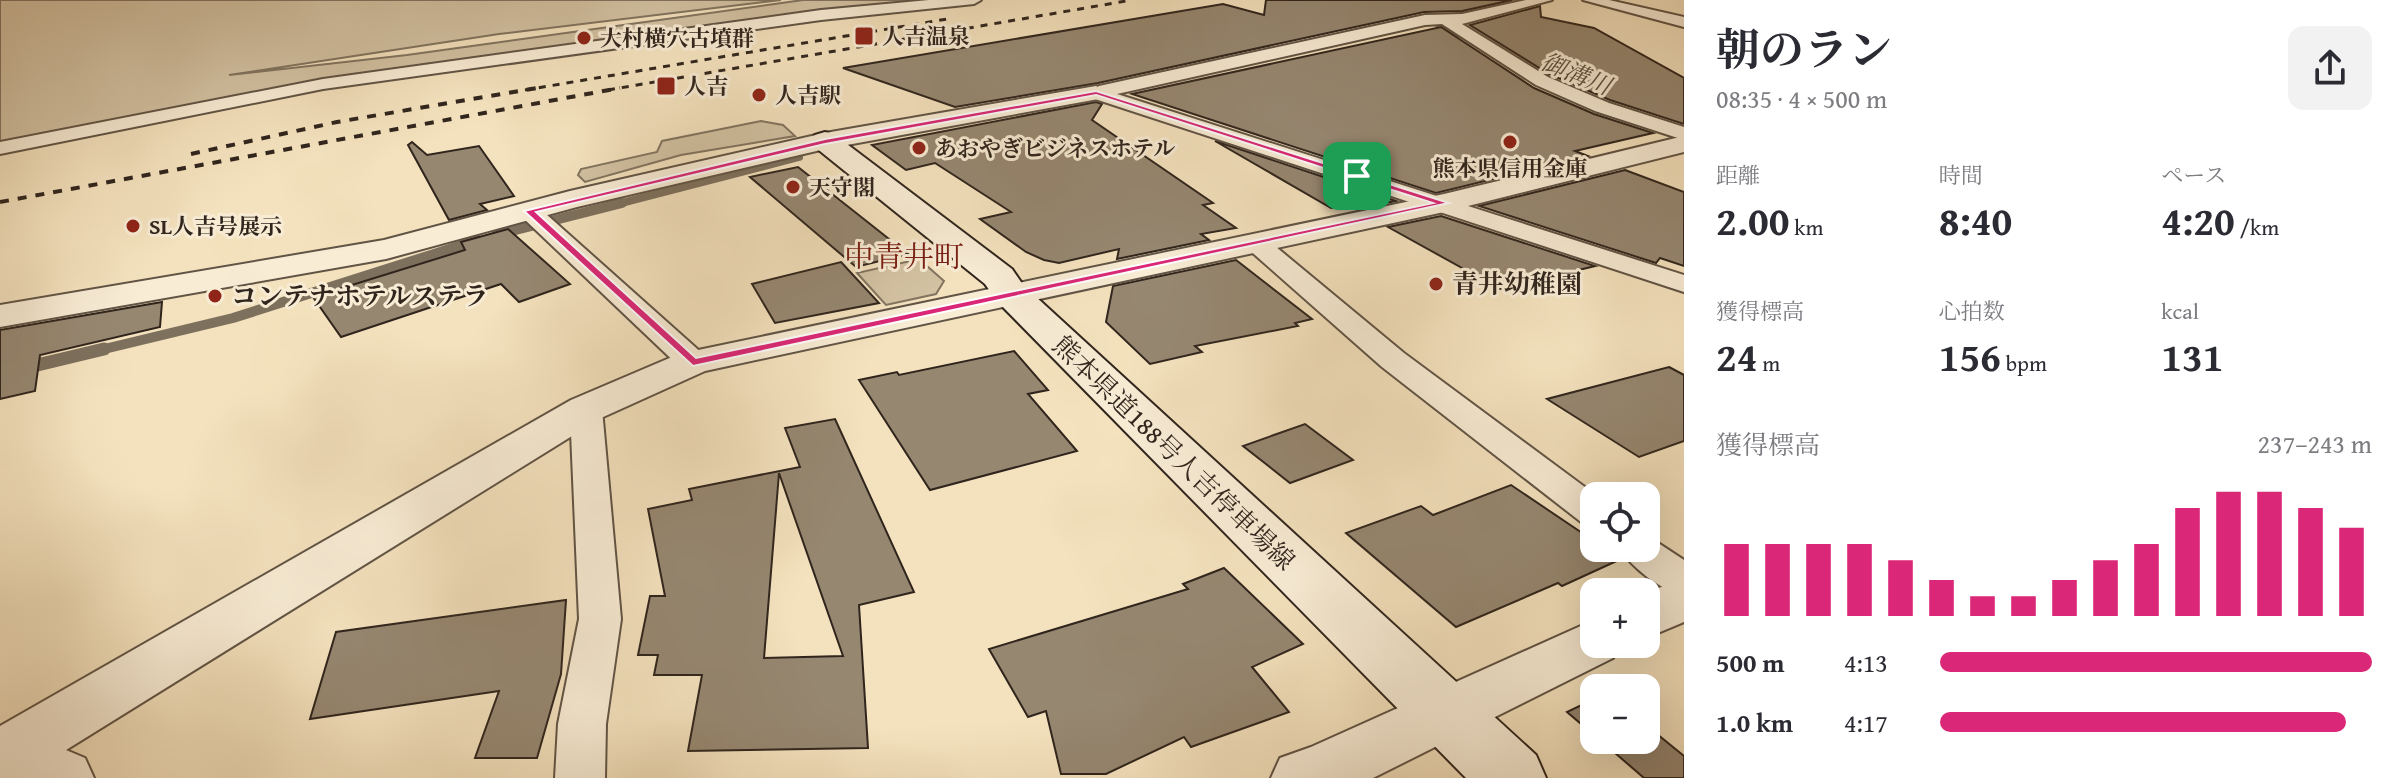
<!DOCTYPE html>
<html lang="ja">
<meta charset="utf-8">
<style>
:root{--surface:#fff;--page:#f2f2f3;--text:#2b2b33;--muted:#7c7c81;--accent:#db2777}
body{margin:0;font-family:"Gentium Book Plus","Noto Serif JP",serif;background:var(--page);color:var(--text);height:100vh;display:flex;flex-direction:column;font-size:30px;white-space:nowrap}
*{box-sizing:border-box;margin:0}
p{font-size:26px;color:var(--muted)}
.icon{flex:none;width:44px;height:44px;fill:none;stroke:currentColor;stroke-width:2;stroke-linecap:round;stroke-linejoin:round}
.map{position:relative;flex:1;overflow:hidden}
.panel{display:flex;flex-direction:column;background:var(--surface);width:720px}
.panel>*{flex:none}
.fabs{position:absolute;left:1580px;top:482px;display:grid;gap:16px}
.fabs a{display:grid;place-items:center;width:80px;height:80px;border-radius:16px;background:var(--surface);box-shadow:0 8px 32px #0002;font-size:40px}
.pin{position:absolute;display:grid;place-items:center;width:68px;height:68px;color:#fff;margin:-34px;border-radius:16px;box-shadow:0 4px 12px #0006}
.round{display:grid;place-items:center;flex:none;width:84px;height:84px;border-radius:16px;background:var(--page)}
.head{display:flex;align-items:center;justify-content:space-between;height:136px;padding:0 32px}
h1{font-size:44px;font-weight:700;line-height:60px}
.metrics{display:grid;grid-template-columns:repeat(3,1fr);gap:12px;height:136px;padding:8px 32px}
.metrics div{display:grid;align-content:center}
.metrics b{font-size:40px;font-weight:700}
.metrics small{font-size:22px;font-weight:400}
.metrics p{font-size:22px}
.chart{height:224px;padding:16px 32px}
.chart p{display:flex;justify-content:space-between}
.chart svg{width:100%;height:144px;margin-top:8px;stroke:var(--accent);stroke-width:6}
ul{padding:0 32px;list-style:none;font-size:26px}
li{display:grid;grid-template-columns:128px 96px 1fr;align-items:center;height:60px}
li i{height:20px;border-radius:10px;background:var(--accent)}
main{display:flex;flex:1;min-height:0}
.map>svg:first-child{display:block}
</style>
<main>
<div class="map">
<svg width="1684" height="778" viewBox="0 0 1684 778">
<rect width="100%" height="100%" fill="#f4e2be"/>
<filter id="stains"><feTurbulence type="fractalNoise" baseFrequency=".0025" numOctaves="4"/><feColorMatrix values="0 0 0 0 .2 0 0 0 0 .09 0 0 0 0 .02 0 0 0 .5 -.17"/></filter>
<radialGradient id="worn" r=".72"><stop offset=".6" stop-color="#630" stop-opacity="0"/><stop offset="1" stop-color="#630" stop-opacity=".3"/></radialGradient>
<g fill="#d3c2a3" stroke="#827460" stroke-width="2">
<polygon points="0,0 781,0 499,34 229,75 407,55 803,0 951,0 351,77 0,142"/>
<polygon points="761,121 783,125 795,136 681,155 585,182 578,175 581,169 657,152 662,141"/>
<polygon points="919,259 944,281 936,294 886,305 857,273"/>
</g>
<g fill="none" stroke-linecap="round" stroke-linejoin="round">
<g stroke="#7d705d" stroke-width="6">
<polyline points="1453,16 1521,0"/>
<polyline points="1437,24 1467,38"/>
</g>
<polyline stroke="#7d705d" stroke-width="8" points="614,205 799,157"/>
<g stroke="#7d705d" stroke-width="10">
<polyline points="496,235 622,203"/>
<polyline points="96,351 233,318 478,240"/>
</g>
<polyline stroke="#7d705d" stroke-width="13" points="0,374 104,349"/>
</g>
<g fill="#968771" stroke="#30251d" stroke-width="2" fill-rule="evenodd">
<polygon points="1266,0 1512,0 1462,11 1424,12 1098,83 955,107 843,68 1223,4 1264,15"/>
<polygon points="1540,6 1541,17 1594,28 1684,78 1684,124 1610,100 1549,74 1470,25"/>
<polygon points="1441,27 1534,88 1594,114 1653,133 1575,151 1588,156 1436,193 1132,94"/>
<polygon points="1096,102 1102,104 1092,120 1213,203 1203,205 1236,228 1201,234 1209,240 1117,259 1119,249 1059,263 1044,260 1026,252 980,219 1011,212 935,163 906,170 872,145"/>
<polygon points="1215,141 1396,201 1355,209 1347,205 1331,208"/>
<polygon points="412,142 427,155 479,146 514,196 480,204 487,210 449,220 408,145"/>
<polygon points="798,167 908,254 856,267 750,177"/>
<polygon points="1625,170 1684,192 1684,266 1660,258 1656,263 1479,206"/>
<polygon points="1441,216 1595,266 1500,289 1388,227"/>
<polygon points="508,229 570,284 519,302 501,284 341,337 313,297 465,250 461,242"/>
<polygon points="1236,260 1312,319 1295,323 1298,326 1195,346 1202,352 1150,364 1106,322 1113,286"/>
<polygon points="841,262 879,303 775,323 752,284"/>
<polygon points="162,302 160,327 40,355 35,391 0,399 0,330"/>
<polygon points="1014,351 1048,390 1028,394 1077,451 930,490 859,380 897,372 899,375"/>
<polygon points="1669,367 1684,375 1684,441 1639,457 1547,399"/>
<path d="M835,419L914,592L859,605L868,748L688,751L702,675H654L658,655H638L650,596H665L648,509L692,500L689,489L800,467L785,428ZM779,473L843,656L764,658Z"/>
<polygon points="1305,424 1353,460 1290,483 1243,446"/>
<polygon points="1511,485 1594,541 1594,548 1605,548 1621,559 1562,586 1558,583 1456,627 1346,533 1421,506 1433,515"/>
<polygon points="1224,568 1303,644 1252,667 1289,712 1191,747 1184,737 1106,774 1061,774 1046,711 1028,717 989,649 1188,589 1183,584"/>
<polygon points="566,600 561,674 537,758 475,758 499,691 310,719 336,632"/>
<polygon points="1594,699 1594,735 1567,712"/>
<polygon points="1646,725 1684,756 1684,778 1644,778 1600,740 1646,740"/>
</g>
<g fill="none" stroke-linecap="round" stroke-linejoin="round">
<g stroke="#615445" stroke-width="4">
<g id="minor">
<polygon points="929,0 981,0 974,4 821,20 323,89 0,154 0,142 323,79 821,10"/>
<polygon points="1526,0 1552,0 1462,24 1548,77 1609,103 1684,127 1684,140 1595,111 1536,85 1442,24 1425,25 1117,94 1684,275 1684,292 1089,97 1087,93 1099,86 1425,15 1462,14"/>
<polygon points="1583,0 1609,0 1684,17 1684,27"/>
<polygon points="529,204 537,206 704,355 708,362 704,369 682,369 521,216 517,211"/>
<polygon points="1255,234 1264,237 1404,353 1597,496 1594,496 1594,526 1581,522 1382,367 1246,247 1242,242 1246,237"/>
<polygon points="586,399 598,402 602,409 621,619 606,724 605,778 555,778 558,724 579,619 570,409 574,402"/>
<path d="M1646,535L1684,560V597C1661,589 1632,569 1620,548H1646Z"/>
</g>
</g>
<g stroke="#615445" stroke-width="4">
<g id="tertiary">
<polygon points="1096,86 1108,93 1104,98 825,149 577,207 386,259 0,327 0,305 384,240 570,191 825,133"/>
<polygon points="1684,136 1684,152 1444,212 705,371 601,418 66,750 85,758 94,778 0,778 0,726 571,400 679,354 1444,194"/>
<polygon points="1684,578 1684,622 1646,638 1646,593"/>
<polygon points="1594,620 1594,644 1620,644 1613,658 1373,778 1271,778 1280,758 1311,747"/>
</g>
</g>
<g stroke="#30251d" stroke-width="4">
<polygon id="secondary" points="825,132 835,135 1012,269 1023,285 1536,755 1546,778 1466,778 997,301 985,284 815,147 811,141 815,135"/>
</g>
<use href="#minor" fill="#f8ecd5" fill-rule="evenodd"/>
<use href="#tertiary" fill="#f8ecd5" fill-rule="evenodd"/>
<use href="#secondary" fill="#f8ecd5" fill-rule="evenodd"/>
<g stroke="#30251d" stroke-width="3" stroke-dasharray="7 7" stroke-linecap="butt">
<polyline points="525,90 947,19"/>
<polyline points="608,90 1132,0"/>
</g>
<g stroke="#30251d" stroke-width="4" stroke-dasharray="9 9" stroke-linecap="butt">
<polyline points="191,154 337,122 537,88"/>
<polyline points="0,202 620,88"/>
</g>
</g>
<path fill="#db2777" stroke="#fff" stroke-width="2" fill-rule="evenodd" d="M1096,91L1449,203L693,366L524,211L825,139ZM1096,95L1433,203L696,358L536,212L825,144Z"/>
<g fill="#8f2418" stroke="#f8ecd5" stroke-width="3">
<rect x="854" y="26" width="20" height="20" rx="4"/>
<circle cx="584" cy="38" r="8"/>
<rect x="656" y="76" width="20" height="20" rx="4"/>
<circle cx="759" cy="95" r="8"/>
<circle cx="1510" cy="142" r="8"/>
<circle cx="919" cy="148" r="8"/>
<circle cx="793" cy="187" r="8"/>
<circle cx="133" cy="226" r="8"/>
<circle cx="1436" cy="284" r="8"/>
<circle cx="215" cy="296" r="8"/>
</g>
<g text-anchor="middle" stroke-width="6" stroke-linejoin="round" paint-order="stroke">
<g font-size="22" font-weight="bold" fill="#30251d" stroke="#f8ecd5" text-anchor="start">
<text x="882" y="44">人吉温泉</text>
<text x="600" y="46">大村横穴古墳群</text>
<text x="684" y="94">人吉</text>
<text x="775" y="103">人吉駅</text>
<text x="935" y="156">あおやぎビジネスホテル</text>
<text x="1510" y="176" text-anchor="middle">熊本県信用金庫</text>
<text x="809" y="195">天守閣</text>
<text x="149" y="234">SL人吉号展示</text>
</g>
<g font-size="24" font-style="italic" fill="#5d5142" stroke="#f8ecd5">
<text transform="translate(1576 74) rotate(22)" y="8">御溝川</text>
</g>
<g font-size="26" font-weight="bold" fill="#30251d" stroke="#f8ecd5" text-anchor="start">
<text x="1452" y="293">青井幼稚園</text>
<text x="231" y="305">コンテナホテルステラ</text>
</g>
<g font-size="26" fill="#30251d" stroke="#f8ecd5">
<text transform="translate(1174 453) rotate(44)" y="9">熊本県道188号人吉停車場線</text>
</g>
<g font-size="30" fill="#7a1f14" stroke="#f8ecd5">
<text x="904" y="267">中青井町</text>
</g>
</g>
<rect width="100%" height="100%" filter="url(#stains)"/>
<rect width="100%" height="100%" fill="url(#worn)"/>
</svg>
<div class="fabs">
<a><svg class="icon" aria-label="locate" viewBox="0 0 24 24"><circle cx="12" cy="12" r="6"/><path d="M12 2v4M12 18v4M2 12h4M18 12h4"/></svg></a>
<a>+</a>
<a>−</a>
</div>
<div class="pin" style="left:1357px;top:176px;background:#1e9e55"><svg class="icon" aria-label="arrive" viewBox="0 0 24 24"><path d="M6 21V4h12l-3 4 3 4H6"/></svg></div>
</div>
<section class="panel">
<div class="head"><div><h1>朝のラン</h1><p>08:35 · 4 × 500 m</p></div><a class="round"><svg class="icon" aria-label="share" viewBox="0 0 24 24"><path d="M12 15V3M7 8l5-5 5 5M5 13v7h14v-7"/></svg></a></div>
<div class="metrics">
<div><p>距離</p><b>2.00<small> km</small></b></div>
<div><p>時間</p><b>8:40</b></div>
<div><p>ペース</p><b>4:20<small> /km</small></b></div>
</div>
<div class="metrics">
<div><p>獲得標高</p><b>24<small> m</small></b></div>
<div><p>心拍数</p><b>156<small> bpm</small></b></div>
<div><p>kcal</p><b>131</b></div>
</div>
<div class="chart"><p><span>獲得標高</span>237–243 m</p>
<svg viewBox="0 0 160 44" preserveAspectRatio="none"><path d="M5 44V22M15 44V22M25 44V22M35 44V22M45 44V27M55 44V33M65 44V38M75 44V38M85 44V33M95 44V27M105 44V22M115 44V11M125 44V6M135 44V6M145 44V11M155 44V17"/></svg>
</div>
<ul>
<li><b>500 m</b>4:13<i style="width:100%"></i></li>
<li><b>1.0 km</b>4:17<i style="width:94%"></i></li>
</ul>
</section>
</main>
